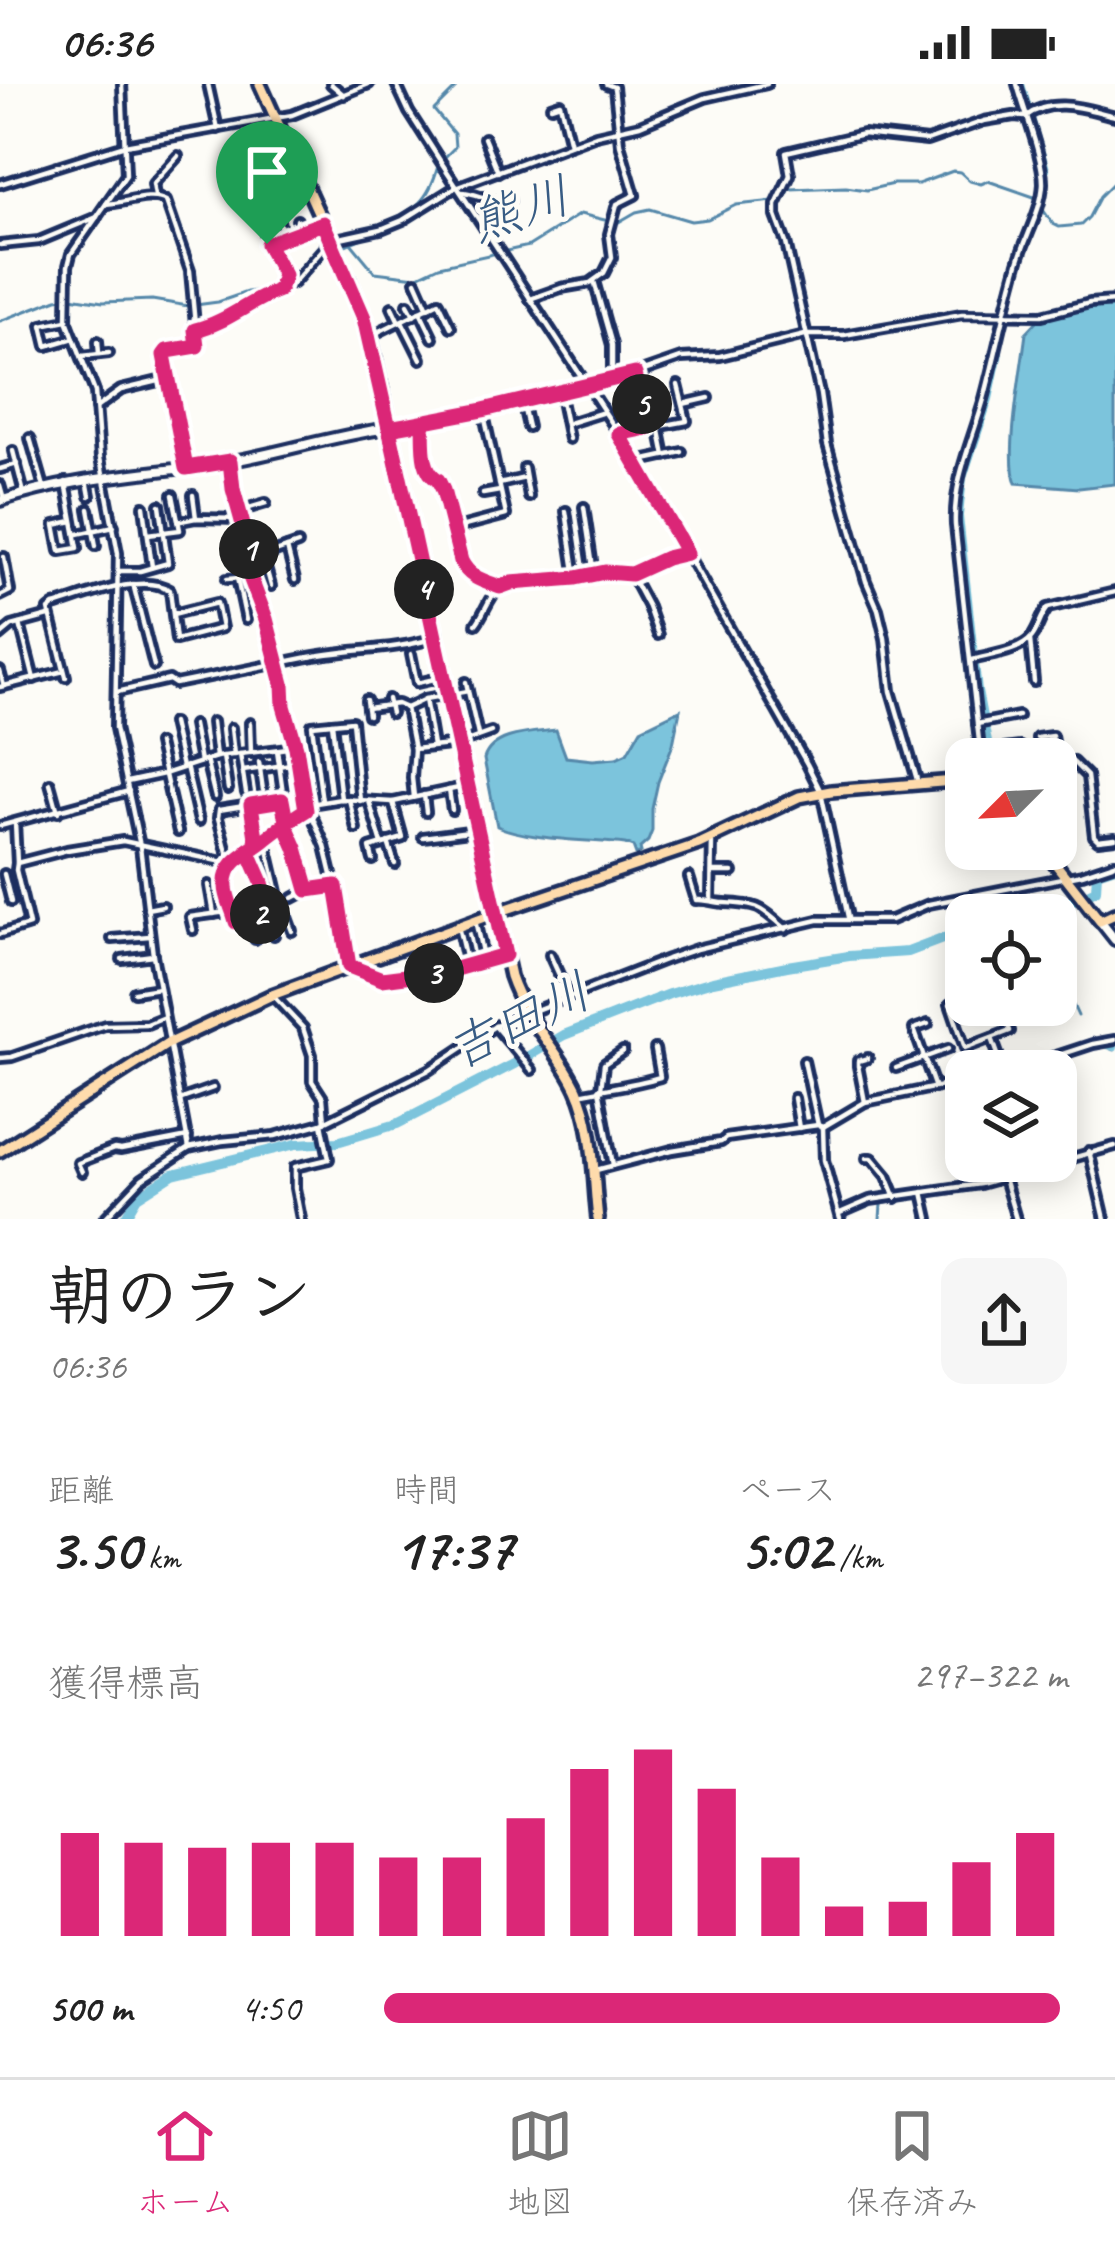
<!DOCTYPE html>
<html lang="ja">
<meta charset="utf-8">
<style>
:root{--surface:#fff;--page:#f6f6f6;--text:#222;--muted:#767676;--line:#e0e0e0;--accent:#db2777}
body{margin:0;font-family:Caveat,"Klee One",sans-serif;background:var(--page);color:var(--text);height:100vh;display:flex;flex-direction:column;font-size:45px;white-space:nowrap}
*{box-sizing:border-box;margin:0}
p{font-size:39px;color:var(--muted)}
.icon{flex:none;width:66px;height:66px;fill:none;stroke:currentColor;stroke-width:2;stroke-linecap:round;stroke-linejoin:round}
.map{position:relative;height:1135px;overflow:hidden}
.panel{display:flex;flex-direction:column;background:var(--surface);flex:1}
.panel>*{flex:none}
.needle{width:78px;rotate:246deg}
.tools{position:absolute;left:945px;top:654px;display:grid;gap:24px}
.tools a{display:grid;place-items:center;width:132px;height:132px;border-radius:24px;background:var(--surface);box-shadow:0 6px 30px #0003;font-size:60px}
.pin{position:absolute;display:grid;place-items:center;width:102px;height:102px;color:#fff;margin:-123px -51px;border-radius:50% 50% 50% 0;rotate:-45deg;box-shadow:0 0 12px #0007}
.pin .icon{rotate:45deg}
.km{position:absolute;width:60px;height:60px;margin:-30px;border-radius:50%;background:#222;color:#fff;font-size:33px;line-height:60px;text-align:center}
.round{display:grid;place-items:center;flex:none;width:126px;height:126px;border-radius:24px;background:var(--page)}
.headline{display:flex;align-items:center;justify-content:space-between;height:204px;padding:0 48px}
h1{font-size:66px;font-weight:600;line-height:90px}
.figures{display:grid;grid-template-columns:repeat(3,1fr);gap:18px;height:204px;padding:12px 48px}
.figures div{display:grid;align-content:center}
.figures b{font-size:60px;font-weight:600}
.figures small{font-size:33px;font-weight:400}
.figures p{font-size:33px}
.chart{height:336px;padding:24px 48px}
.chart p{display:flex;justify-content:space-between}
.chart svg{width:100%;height:216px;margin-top:12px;stroke:var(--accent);stroke-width:6}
ul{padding:0 48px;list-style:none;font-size:39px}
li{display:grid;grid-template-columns:192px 144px 1fr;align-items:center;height:90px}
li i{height:30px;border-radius:15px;background:var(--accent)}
.status{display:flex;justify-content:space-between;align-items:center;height:84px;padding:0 60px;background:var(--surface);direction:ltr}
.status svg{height:33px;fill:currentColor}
.tab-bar{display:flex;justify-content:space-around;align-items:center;height:168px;border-top:3px solid var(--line);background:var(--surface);font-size:33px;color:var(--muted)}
.tab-bar a{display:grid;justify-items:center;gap:6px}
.tab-bar .on{color:var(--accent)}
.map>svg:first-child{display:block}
</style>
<div class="status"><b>06:36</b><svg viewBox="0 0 49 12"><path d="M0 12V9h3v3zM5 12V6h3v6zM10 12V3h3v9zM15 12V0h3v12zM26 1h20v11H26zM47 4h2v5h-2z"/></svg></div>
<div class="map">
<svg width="1115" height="1135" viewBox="0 0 1115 1135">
<rect width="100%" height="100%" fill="#fdfcf7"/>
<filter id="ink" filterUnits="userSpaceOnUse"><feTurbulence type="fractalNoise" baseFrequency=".00833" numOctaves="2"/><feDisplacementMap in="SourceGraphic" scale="24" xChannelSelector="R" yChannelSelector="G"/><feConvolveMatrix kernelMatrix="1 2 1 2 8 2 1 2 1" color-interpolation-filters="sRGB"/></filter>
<g filter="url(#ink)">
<g fill="#7cc4dc" stroke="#58a" stroke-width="3">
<path d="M1098,221H1115V400L1079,404L1016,399C1005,371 1022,283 1026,249L1038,236Z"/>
<path d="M680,626L673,660L658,698L652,725V747L648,757L640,764L641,768L636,771L633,763L625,760C589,756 527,756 497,742L484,675C492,649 532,649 556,646L566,673L593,676L616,674L627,669L641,645Z"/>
</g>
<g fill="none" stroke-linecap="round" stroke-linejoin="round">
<g stroke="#58a" stroke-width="3">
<polyline points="443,75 455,63 454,50 434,26 460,0"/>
<path d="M383,140C416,124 428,119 438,82"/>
<polyline points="351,159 375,188 416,193 439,182 529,162 580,130 617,139 636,128 650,125 691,137 708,135 736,121 783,116 790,105 846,103 867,106 893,100 918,100 953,87 960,88 970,97 981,100 988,97 1034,113 1053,140 1059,143 1081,141 1089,133 1100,112 1115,97"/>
<polyline points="338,164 367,152"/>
<polyline points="313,180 329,167"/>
<polyline points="0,237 57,215 71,213 103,218 152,216 188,222 218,218 247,208 296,202 307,187"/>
<polyline points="1056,891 1068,910 1078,932"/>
<polyline points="1111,965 1115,966"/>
<polyline points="880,1135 881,1120 921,1112"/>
</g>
<g stroke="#7cc4dc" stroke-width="6">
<polyline points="1022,0 1047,85"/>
<polyline points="989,658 979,607 960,432 964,394 990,315 1000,269"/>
<polyline points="1108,962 1115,964"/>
</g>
<g stroke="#7cc4dc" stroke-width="10">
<polyline points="1015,831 1072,817 1096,806 1097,788 1115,782"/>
<polyline points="124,1135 137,1113 173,1090 296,1060 337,1058 397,1040 520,977 564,951 669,910 713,897 787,882 849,872 908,868 966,846"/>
</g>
<g stroke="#1b2f5e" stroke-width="14">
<g id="street">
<polyline points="122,0 126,91 71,170 68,182 67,236 95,308 100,374 118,469 115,644 140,762 153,871 189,1064"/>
<polyline points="208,0 218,45"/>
<polyline points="331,0 344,11"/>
<polyline points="396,0 409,28 439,75 619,350 807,680 821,708 848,833"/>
<polyline points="551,22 560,19 570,60"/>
<polyline points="484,54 498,88"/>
<polyline points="0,100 125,61 292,31 369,0"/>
<path d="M461,108C479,108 491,121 510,116"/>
<polyline points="273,111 283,154"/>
<polyline points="155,112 153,100 178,72"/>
<path d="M106,120C125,119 150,108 166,117L190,187L197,262L167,267L164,271L186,382"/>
<polyline points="297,136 300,148"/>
<polyline points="267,160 323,139"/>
<polyline points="0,161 39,157 97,133"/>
<polyline points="416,197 428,224"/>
<polyline points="594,197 612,261 612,294"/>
<polyline points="281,201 293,199 331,156 381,145 403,136 456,103 596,51 640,41 705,14 767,0"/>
<polyline points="530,215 561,204 590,199 604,189 612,173 609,150 617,120 635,111 620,60 614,3 606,0"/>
<polyline points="408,220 414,231"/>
<polyline points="392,223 399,238"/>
<polyline points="420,227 433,254"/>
<polyline points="67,236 42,241 47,262 74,254"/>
<polyline points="402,237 421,275"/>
<polyline points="195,246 213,242 279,206 284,195 267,160 255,114"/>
<polyline points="370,252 439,218 451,243"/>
<polyline points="98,257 99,270"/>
<polyline points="82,272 109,269"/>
<polyline points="636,291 648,344"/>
<polyline points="559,307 569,355"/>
<polyline points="522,317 528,343"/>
<polyline points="683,320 709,314"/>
<polyline points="96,324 121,306 167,295"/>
<path d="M423,338L426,384L432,394L438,396L443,407L461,477C470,494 484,497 500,503L511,499L576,494L605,488L631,491L666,474L687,469"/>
<polyline points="569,339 604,328"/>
<polyline points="659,342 665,372"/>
<polyline points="389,344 522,317 635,290 681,274 720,272 805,251 844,251 962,230 1042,231 1090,219 1115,217"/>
<polyline points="619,350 687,337 678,301"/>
<polyline points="30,354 44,403"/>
<polyline points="13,367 24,409"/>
<polyline points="230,377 234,405 250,466 251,493 266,535 283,600 284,622 292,644 304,721 313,734 325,762 344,840 342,851 349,882 382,895 452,887 505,871"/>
<polyline points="636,378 682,368"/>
<polyline points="524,384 529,413"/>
<polyline points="0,385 17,380"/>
<polyline points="87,396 90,412"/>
<path d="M66,398C70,420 74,442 78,464L60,467L55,441L73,437"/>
<polyline points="499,400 525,394"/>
<polyline points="0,401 4,415"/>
<polyline points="483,410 500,407"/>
<polyline points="193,411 196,434"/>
<polyline points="144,422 152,483"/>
<polyline points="584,423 594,490"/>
<polyline points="89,425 96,462"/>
<polyline points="239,427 266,419"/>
<polyline points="566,427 576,494"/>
<polyline points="181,437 196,434 241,435"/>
<polyline points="453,445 506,431 483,326"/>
<polyline points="78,450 114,442"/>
<polyline points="148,450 180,446 173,411"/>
<polyline points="287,464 295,496"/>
<polyline points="263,473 271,502"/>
<polyline points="250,477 298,460"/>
<polyline points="120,487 140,487 168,479 160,421"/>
<polyline points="631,491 648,523 658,551"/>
<polyline points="237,494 246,536"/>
<polyline points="227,495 251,493"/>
<polyline points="133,500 154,582"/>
<polyline points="0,512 10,507 4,473"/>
<polyline points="20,540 34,595"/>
<path d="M476,540C486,527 488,513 500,503"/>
<polyline points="0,552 12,542 49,532"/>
<polyline points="1030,556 1034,598"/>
<polyline points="411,570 417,599 443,593"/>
<path d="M972,576C990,571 1020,568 1032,553C1039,544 1040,533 1048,524L1115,508"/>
<polyline points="0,587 4,602"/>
<path d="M66,593L49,526L54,522C85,513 141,488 170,506L176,556L222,544L217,519L173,530"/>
<polyline points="466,598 478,651"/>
<polyline points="0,603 64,587"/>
<path d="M117,608L169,596L175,600C218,591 261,583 304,574C349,564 389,568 435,554"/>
<polyline points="388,615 391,629"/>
<polyline points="425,615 433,662"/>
<polyline points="366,616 368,631"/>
<polyline points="367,624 397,620 406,624 425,615 468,607"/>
<polyline points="406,624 414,665 412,694 414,713"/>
<polyline points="212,638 216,673"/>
<polyline points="172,639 182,683"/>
<polyline points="250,639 251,669"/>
<polyline points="332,639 341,715"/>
<polyline points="977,640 1018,632"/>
<polyline points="193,641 200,678"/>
<polyline points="231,644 234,671"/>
<polyline points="1037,654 1052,652 1056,675 1073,678 1087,692 1094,752 1098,756 1115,754"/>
<polyline points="158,660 178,748"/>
<polyline points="414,665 458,660 491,648"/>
<polyline points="277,666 287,737"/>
<polyline points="981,668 1020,663"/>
<polyline points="240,670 246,709"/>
<polyline points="223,672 228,705"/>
<path d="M981,675L955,441C953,395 972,358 984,315C996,270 1005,224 1018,179C1025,153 1042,126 1043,99C1043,73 1024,27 1017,0"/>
<polyline points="206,676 215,713"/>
<polyline points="259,678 263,706"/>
<polyline points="186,682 199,737"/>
<polyline points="243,687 298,679"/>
<polyline points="127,698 164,690 216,673 296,663"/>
<polyline points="50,699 58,728"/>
<path d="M918,699L891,607L885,554L878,525L866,497L827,360L820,310L786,159L776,132V121L790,91L786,68L863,50L927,57L984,37L1014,32L1025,33C1052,12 1085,25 1115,32"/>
<polyline points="449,706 452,726"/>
<polyline points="424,711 426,728"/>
<polyline points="349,715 356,745"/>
<polyline points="322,717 312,641 352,637 360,717"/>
<polyline points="369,717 382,760"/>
<polyline points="251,721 257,761"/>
<polyline points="304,721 341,715 393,718 468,702"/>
<polyline points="15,739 17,779"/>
<polyline points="285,739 296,763 308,806"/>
<polyline points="0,742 129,707"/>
<polyline points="423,753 477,746"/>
<polyline points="388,758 395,780"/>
<polyline points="263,759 268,766 281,821"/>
<polyline points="248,766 262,798 274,851"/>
<polyline points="373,776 370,764 403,754 393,718"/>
<polyline points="230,779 218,734 219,726 282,716"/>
<polyline points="233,780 225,799 236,838 267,827"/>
<polyline points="712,788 733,788"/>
<polyline points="4,790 11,818"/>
<path d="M689,793L696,816C707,815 715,819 725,819C760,821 759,822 786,845"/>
<polyline points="209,801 214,830"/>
<polyline points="293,814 308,806 336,803"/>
<polyline points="711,815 712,755"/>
<polyline points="147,825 163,822"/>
<polyline points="284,825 292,847"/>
<polyline points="246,835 255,855"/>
<polyline points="475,836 484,877"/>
<polyline points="458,842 467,881"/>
<polyline points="193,846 190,833 234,827"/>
<polyline points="0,850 29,841 16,786 17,779 67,766 123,757 233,780 245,767 263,759 277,744 306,726"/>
<polyline points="112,855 150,852"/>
<polyline points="550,871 569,913"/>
<polyline points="122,875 153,871"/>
<polyline points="134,908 159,904"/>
<polyline points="272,911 303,944 312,971 312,997 323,1014 325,1038"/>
<polyline points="966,914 950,920 965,964 1010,947 1001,921"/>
<polyline points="1005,934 1027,925"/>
<polyline points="928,940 914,945 935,1004"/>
<polyline points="495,942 532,986"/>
<polyline points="992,954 1004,987"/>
<polyline points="0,974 12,973 105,941 147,940 164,933"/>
<polyline points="804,977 818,1041"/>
<polyline points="896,984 948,965"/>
<polyline points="1011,987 1093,960 1115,956"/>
<polyline points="599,1005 613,1081"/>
<polyline points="601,1005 604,980 623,967"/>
<path d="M579,1010C607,1004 633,1001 660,993L655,965"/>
<polyline points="794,1014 799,1044"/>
<polyline points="182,1015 213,1004"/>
<polyline points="865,1018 858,982 858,977 868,974"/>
<polyline points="823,1043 824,1076 840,1135"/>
<polyline points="1089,1067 1105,1135"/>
<polyline points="867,1074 872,1074 887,1092 896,1114"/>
<polyline points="596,1086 672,1066 721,1058 726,1054 818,1041 823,1043 865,1018 966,997"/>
<polyline points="82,1088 78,1079 114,1065 121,1066 188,1053"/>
<polyline points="1004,1094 1016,1135"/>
<polyline points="923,1108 929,1135"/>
<polyline points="840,1129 870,1116 980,1100 1115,1062"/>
<polyline points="104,1135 142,1095 189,1064 222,1057 275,1052 322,1039 429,986 495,942 667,875 696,865 818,836 891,836 929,820 1082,790 1115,779"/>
<polyline points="301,1135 295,1104 295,1083 329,1075 322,1039"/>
</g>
</g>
<g stroke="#1b2f5e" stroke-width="16">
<g id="secondary">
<path d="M0,417C74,392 151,390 227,378C281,369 334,351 389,344"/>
<polyline points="1100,837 1115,856"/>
</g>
</g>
<g stroke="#1b2f5e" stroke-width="18">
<g id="primary">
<path d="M260,0L352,203L370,252L510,892C525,937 558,964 577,1005C595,1044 593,1093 598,1135"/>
<polyline points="1044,765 1100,837 1115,830"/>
<polyline points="0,1067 169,959 272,911 495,829 699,760 799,713 831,707 966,696"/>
</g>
</g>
<use href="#street" stroke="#fdfcf7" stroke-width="4.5"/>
<use href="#secondary" stroke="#fdfcf7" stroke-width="8"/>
<use href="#primary" stroke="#fedbac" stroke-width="9"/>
</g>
</g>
<g fill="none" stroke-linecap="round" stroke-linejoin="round" filter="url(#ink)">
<g stroke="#fff" stroke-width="24">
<path id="route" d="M267,160L284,191L279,206C249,217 226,239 195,246L197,262L167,267L164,271L186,384L230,377L233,405L250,466V493L266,535L283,600L284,622L296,663L306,726C291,735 280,744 267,754C252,768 224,775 226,802C226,814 234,827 236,838L267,827L262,798L248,766L257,760L251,721L282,716L286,737L285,739L296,764L308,806L336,802L349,882L382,895L452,886L505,871L389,344L483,326L635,290L648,344L619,350L687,469L666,474L631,490L605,488L576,494L511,499L500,503C484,497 469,494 461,477L443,406L438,396C420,386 424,358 423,338L389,344L364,234L323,139L267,160"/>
</g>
<use href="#route" stroke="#db2777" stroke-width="15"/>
</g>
<g text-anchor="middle" stroke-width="10" stroke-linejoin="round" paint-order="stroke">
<g font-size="51" font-style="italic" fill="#385c84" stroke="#fdfcf7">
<text transform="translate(520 124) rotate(-18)" y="18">熊川</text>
<text transform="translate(518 936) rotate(-26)" y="18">吉田川</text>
</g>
</g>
</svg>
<div class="tools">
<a><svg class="needle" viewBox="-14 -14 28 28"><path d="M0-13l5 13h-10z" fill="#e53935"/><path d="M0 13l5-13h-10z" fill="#767676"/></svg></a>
<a><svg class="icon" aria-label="locate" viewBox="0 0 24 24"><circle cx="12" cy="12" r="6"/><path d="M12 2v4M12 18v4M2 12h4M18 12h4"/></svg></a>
<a><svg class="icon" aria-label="layers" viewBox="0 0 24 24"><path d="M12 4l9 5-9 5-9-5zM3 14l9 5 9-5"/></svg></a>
</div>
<div class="pin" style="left:267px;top:160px;background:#1e9e55"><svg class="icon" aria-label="arrive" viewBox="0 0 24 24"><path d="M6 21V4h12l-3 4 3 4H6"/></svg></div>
<b class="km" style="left:249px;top:465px">1</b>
<b class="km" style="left:260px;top:830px">2</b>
<b class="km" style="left:434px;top:889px">3</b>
<b class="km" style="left:424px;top:505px">4</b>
<b class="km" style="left:642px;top:320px">5</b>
</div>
<section class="panel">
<div class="headline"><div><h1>朝のラン</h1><p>06:36</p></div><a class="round"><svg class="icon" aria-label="share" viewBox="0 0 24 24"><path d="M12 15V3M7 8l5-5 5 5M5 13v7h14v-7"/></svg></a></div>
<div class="figures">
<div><p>距離</p><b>3.50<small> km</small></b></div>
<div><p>時間</p><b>17:37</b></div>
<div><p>ペース</p><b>5:02<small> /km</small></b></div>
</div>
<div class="chart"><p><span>獲得標高</span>297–322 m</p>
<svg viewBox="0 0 160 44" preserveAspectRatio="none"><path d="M5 44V23M15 44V25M25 44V26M35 44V25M45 44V25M55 44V28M65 44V28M75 44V20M85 44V10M95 44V6M105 44V14M115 44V28M125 44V38M135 44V37M145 44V29M155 44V23"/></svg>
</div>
<ul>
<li><b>500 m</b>4:50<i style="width:99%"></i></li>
</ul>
</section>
<nav class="tab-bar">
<a class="on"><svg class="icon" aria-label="home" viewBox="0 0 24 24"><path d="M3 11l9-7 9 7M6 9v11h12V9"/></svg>ホーム</a>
<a><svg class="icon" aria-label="map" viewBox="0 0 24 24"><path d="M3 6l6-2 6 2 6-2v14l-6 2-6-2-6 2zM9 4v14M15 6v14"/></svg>地図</a>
<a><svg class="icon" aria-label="saved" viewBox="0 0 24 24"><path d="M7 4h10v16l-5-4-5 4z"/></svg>保存済み</a>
</nav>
